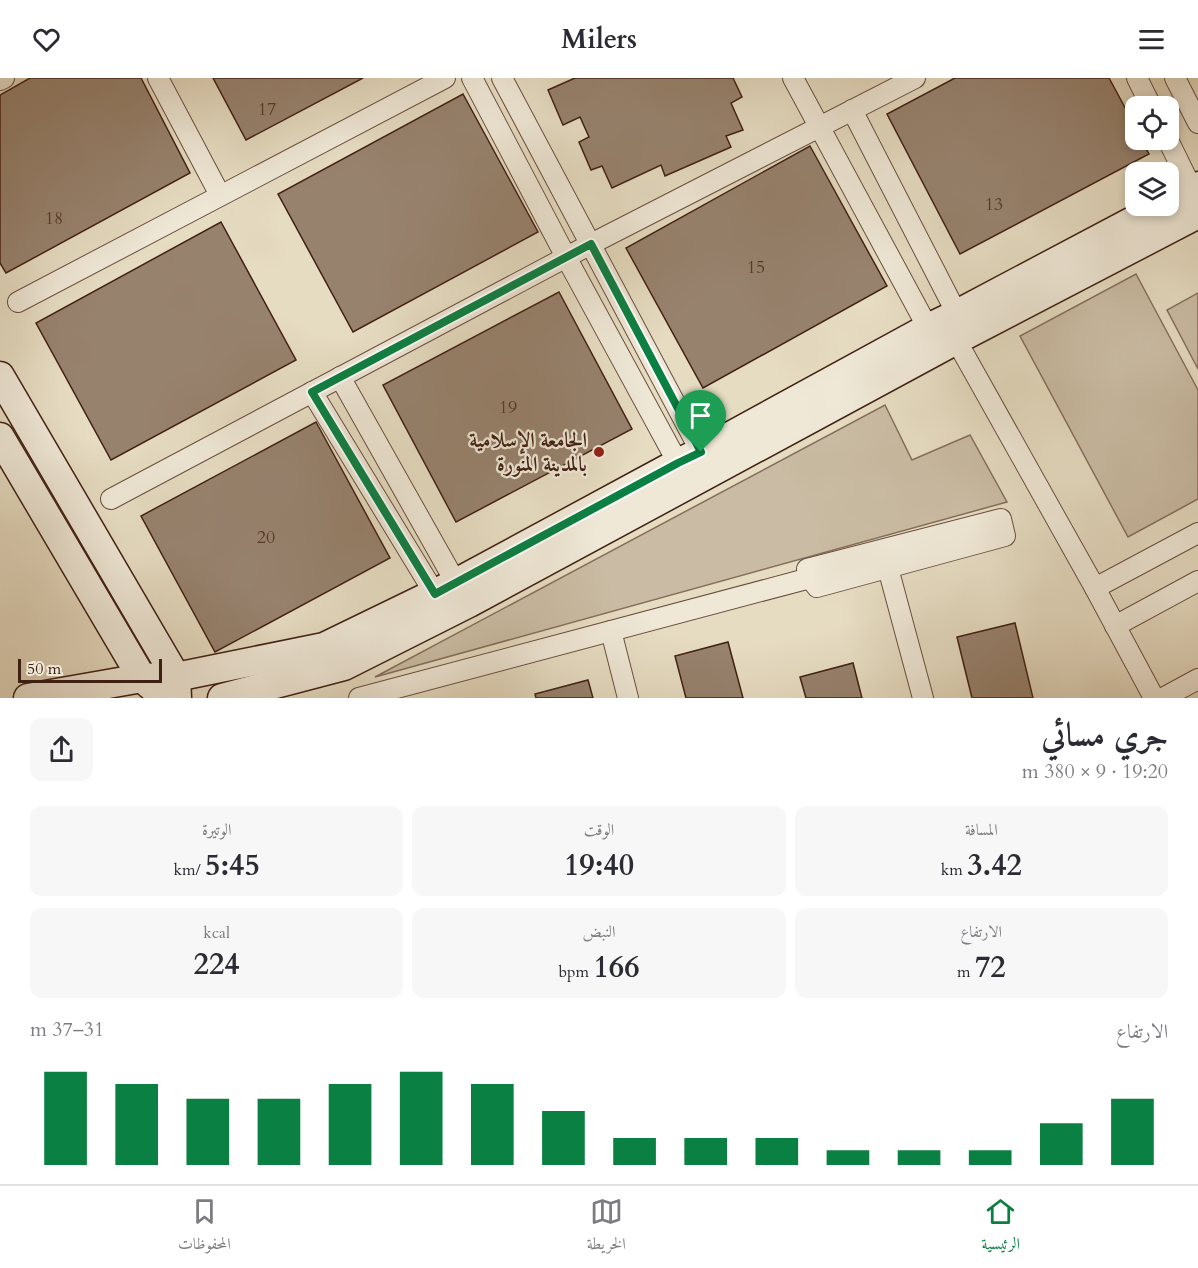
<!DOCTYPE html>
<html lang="ar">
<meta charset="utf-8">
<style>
:root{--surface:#fff;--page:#f7f7f7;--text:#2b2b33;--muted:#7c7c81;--line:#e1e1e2;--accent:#0b8043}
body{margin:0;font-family:Cardo,Amiri,serif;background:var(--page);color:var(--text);direction:rtl;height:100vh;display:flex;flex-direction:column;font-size:22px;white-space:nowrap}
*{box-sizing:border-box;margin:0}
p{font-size:20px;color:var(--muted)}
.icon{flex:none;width:33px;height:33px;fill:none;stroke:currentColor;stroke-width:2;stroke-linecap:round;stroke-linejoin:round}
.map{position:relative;height:620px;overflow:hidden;direction:ltr}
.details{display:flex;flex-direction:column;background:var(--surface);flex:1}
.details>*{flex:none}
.buttons{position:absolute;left:1125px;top:18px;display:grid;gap:12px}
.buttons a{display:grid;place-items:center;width:54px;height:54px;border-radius:12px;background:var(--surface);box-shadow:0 3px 9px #0003;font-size:30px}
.scale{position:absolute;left:18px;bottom:15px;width:144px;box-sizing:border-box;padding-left:6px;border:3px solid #412014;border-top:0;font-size:16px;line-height:21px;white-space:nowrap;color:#412014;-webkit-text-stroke:4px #efe8d7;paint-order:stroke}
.pin{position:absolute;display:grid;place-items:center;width:51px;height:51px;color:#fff;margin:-62px -26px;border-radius:50% 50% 50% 0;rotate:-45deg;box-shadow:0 0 6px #0007}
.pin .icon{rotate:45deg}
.round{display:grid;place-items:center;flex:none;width:63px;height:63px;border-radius:12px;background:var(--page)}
.overview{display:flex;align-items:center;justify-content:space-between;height:102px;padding:0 30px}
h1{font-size:33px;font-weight:600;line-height:45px}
.metrics{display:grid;grid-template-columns:repeat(3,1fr);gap:9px;height:102px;padding:6px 30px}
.metrics div{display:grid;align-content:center;border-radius:12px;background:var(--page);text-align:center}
.metrics b{font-size:30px;font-weight:600}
.metrics small{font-size:16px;font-weight:400}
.metrics p{font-size:16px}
.chart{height:168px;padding:12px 30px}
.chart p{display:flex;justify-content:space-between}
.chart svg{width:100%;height:108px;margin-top:6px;stroke:var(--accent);stroke-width:6}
header{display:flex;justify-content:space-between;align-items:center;height:78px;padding:0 30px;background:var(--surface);font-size:27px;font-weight:600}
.tabs{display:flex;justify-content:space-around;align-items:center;height:84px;border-top:2px solid var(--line);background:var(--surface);font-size:16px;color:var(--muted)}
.tabs a{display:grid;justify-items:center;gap:3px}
.tabs .active{color:var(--accent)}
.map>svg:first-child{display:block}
</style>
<header><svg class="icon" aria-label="menu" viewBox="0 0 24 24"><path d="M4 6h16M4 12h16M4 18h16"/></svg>Milers<svg class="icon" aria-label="heart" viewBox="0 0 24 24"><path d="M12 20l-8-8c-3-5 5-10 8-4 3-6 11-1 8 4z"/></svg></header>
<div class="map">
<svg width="1198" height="620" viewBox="0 0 1198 620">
<rect width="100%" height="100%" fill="#e6dcc2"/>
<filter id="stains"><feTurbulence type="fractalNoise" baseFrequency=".00333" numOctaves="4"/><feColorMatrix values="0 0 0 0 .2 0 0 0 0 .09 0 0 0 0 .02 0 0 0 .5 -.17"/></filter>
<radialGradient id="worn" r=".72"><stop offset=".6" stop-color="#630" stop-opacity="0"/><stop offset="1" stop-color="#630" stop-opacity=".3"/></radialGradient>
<g fill="#cabca4" stroke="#866e5c" stroke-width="1.5">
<polygon points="1136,196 1198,312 1198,421 1128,459 1020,258"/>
<polygon points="1198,215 1198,291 1167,232"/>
<polygon points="885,327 912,382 970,357 1007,424 375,599"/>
</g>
<g fill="#97826e" stroke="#412014" stroke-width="1.5">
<polygon points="30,0 141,0 190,95 6,195 0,185 0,17"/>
<polygon points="213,0 363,0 246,62"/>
<polygon points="575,0 733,0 742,19 731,25 743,52 726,58 731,69 665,98 661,87 612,110 602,88 591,92 579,64 589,59 580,39 563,47 548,12"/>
<polygon points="955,0 1109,0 1136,50 1136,62 1141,62 1149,76 960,176 887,36"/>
<polygon points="463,16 538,154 353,254 278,116"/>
<polygon points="810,68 887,208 703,310 626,170"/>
<polygon points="221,144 296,282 111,382 36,245"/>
<polygon points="559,214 632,351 456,444 383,307"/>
<polygon points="316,344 390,480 215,574 141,438"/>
<polygon points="1015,545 1033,620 972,620 957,559"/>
<polygon points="728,564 743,620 686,620 675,578"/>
<polygon points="853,585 862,620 806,620 800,599"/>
<polygon points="588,602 593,620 536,620 535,616"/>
</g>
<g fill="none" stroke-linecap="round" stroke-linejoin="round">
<g stroke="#6a4f40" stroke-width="22">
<g id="street">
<polyline points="158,0 220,117"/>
<polyline points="472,0 566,179 678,385"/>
<polyline points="502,0 701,374"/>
<polyline points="793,0 928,250"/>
<polyline points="1137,0 1151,28"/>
<polyline points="1175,0 1198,45"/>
<polyline points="0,2 4,0"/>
<polyline points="852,32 957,236"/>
<polyline points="1168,62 1192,111"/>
<polyline points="18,224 445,0"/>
<polyline points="956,262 1095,510 1154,620"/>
<polyline points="340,299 456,505"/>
<polyline points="312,314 435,516"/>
<polyline points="111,421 591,166 915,0"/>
<polygon points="1001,441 1005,458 817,509 810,500 807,491"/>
<polyline points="888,490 923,620"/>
<polyline points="1095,510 1198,455"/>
<polyline points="1115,548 1198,503"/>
<polyline points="611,553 628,620"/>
<polyline points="359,620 810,500"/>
<polyline points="1163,620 1198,601"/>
</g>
</g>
<g stroke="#412014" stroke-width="31">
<g id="secondary">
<polyline points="1168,123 1198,108"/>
<polyline points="0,298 176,599 177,620"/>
<polyline points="0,359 142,600 156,612"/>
<polyline points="28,620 142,600 176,599 324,569 456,505 678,385 701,374 928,250 957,236 1161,128"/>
<polyline points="222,620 344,588 469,525 956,262 1198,136"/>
</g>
</g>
<use href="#street" stroke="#efe8d7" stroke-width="20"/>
<use href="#secondary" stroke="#efe8d7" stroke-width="28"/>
</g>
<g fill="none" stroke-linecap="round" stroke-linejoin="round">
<g stroke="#fff" stroke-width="12">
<polygon id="route" points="591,166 701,374 678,385 435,516 312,314"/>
</g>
<use href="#route" stroke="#0b8043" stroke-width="8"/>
</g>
<circle fill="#8f2418" stroke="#efe8d7" stroke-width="2" cx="599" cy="374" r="6"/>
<g text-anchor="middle" stroke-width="4.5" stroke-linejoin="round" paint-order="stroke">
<g font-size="18" fill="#56382a">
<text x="267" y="37">17</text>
<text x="994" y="132">13</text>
<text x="54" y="146">18</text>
<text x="756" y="195">15</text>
<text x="508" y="335">19</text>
<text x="266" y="465">20</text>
</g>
<g font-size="21" font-weight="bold" fill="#412014" stroke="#efe8d7" text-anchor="end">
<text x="587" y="369">الجامعة الإسلامية<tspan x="587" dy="24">بالمدينة المنورة</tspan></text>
</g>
</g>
<rect width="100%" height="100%" filter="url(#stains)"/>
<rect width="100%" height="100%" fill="url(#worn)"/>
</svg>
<div class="buttons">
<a><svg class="icon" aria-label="locate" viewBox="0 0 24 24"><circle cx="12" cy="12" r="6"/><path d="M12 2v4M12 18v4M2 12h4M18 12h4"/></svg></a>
<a><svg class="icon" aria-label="layers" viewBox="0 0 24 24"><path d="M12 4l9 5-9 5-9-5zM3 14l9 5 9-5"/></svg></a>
</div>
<div class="scale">50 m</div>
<div class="pin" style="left:701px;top:374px;background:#1e9e55"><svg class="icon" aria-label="arrive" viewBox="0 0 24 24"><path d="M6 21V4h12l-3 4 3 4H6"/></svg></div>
</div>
<section class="details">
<div class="overview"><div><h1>جري مسائي</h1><p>19:20 · 9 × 380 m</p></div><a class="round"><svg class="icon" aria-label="share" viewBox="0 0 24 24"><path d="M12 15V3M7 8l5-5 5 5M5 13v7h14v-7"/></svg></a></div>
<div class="metrics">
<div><p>المسافة</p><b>3.42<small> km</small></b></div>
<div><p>الوقت</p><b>19:40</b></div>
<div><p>الوتيرة</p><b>5:45<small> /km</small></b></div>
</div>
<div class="metrics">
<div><p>الارتفاع</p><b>72<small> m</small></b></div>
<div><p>النبض</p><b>166<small> bpm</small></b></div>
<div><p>kcal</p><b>224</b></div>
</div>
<div class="chart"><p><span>الارتفاع</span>31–37 m</p>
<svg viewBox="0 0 160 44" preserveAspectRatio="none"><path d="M5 44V6M15 44V11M25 44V17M35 44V17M45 44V11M55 44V6M65 44V11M75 44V22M85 44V33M95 44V33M105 44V33M115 44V38M125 44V38M135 44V38M145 44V27M155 44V17"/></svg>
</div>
</section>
<nav class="tabs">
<a class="active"><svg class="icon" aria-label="home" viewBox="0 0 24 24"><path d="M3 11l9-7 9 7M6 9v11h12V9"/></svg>الرئيسية</a>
<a><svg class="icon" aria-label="map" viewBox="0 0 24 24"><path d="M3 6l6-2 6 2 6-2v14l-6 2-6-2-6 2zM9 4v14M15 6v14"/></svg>الخريطة</a>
<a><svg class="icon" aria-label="saved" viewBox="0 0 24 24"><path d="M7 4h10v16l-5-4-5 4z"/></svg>المحفوظات</a>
</nav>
